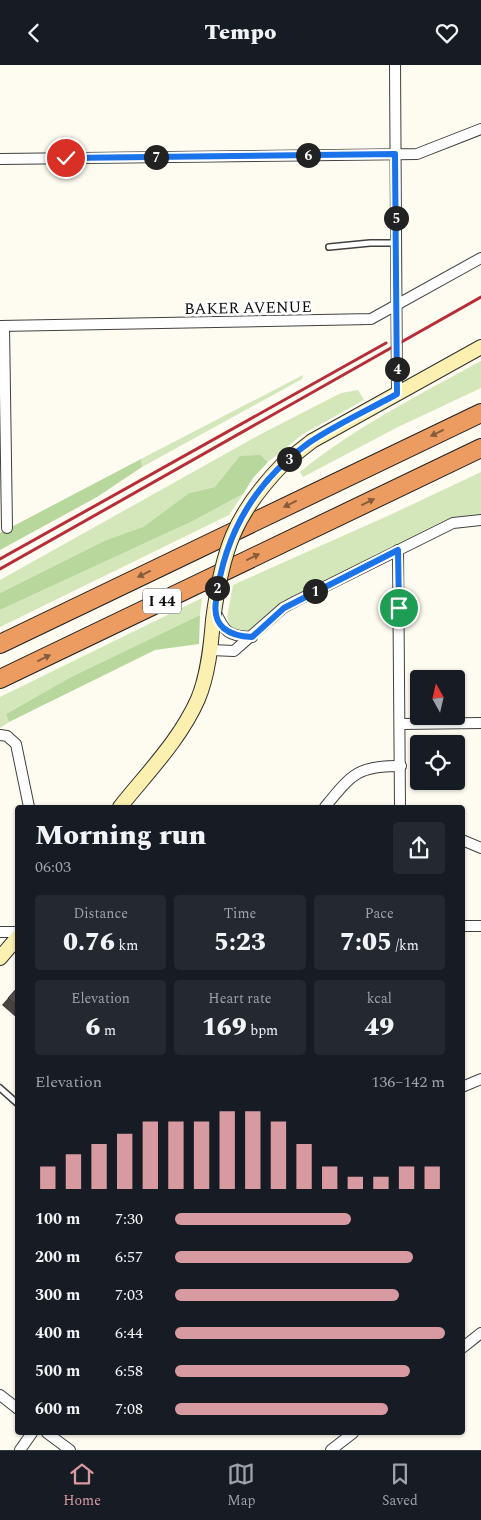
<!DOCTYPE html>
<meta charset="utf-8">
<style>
:root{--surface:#171b24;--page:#242831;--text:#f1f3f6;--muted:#9ea1a6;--line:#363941;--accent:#d79aa0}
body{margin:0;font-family:Spectral,serif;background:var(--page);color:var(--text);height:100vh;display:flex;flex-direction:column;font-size:19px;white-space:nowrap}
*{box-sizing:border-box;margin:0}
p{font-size:16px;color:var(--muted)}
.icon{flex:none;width:28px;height:28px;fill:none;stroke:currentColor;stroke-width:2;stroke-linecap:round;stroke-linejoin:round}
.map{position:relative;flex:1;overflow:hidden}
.sheet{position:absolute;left:15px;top:740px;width:450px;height:630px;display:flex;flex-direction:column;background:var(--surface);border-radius:5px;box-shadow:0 1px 4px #0004}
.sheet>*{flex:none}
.needle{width:32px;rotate:352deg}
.controls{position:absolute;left:410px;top:605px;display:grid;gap:10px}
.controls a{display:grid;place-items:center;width:55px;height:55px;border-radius:5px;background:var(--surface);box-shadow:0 1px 4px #0004;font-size:25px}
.pin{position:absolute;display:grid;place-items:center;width:42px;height:42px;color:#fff;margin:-21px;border:2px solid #fff;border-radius:50%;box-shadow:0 1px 5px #0007}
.km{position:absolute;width:25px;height:25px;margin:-12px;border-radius:50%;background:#222;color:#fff;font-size:14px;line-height:25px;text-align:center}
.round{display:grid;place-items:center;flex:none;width:52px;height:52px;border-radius:5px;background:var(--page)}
.overview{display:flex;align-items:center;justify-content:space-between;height:85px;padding:0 20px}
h1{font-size:28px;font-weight:800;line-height:38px}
.figures{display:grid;grid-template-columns:repeat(3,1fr);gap:8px;height:85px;padding:5px 20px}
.figures div{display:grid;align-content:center;border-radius:5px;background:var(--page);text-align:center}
.figures b{font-size:25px;font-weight:800}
.figures small{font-size:14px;font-weight:400}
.figures p{font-size:14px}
.chart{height:140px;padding:10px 20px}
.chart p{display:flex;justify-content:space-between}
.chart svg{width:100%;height:90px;margin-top:5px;stroke:var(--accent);stroke-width:6}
ul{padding:0 20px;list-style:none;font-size:16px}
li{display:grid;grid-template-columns:80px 60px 1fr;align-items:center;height:38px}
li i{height:12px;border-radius:6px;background:var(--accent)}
header{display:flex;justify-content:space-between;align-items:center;height:65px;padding:0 20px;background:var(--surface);font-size:22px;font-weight:800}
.tab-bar{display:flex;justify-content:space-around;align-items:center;height:70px;border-top:1px solid var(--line);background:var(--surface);font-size:14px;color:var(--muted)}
.tab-bar a{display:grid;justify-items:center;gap:2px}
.tab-bar .active{color:var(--accent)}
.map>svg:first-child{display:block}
</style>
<header><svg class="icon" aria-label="back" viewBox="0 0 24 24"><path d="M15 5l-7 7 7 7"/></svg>Tempo<svg class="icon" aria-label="heart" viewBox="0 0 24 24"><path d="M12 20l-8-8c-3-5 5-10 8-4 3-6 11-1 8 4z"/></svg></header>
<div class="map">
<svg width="481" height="1385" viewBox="0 0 481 1385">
<rect width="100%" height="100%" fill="#fefbf0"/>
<g fill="#d3e7bb">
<path d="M481,296V323L396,363L303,412L300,407C355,362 419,330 481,296Z"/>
<polygon points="303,310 302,314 142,402 141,394"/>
<polygon points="358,325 364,335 303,369 268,397 261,390 215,422 189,428 143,462 106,475 0,528 0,515 261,369 341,328"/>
<path d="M481,407V449L453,452L441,457L288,535C272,546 260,560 243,568L231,563L227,552L233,520L392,449Z"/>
<polygon points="243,429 229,450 0,562 0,545 193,456"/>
<polygon points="202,533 200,550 71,612 6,649 9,657 0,663 0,632"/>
</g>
<g fill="#b8d79c">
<polygon points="261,390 268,397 253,413 243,429 193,456 0,545 0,528 106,475 143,462 189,428 215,422 240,391"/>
<polygon points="141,394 142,402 97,432 0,485 0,468"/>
<polygon points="200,550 199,579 155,585 9,657 6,649 71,612"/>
</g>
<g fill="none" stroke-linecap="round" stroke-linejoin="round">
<g stroke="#414141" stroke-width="8">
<g id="service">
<polyline points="329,182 370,178 396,178"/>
<polyline points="0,1023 18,1039"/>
</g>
</g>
<g stroke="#414141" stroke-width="12">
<g id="minor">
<polyline points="395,0 397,329"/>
<polyline points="0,94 417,89 481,64"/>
<polyline points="0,261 371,254 481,193"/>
<polyline points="4,261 7,463"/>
<polyline points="398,485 400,742"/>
<path d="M215,546C225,567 227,571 252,572"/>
<polyline points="211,585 234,586 283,543 296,536 453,458 481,455"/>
<polyline points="401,659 481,658"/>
<polyline points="0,670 7,671 16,679 29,742"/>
<path d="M325,742C351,710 358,700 401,701"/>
<polyline points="462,775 481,783"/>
<polyline points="462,861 481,861"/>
<polyline points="0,867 18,867"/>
<polyline points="462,1022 481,1014"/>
<polyline points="462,1283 481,1268"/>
<polyline points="0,1330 18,1344"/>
<polyline points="47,1368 70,1385"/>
<polyline points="20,1385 32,1368"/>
<polyline points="331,1385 353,1368"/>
</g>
</g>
<g stroke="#303030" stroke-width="16">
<g id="secondary">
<polyline points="284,398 312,376 481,282"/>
<path d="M120,742C147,708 180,675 198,634C208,610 211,581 213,555"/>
<polyline points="0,893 18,872"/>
</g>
</g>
<g stroke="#1f1f1f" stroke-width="20">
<g id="motorway">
<polyline points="0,579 481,348"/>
<polyline points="0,614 481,383"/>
</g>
</g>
<use href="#service" stroke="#fff" stroke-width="5"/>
<use href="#minor" stroke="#fff" stroke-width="10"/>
<use href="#secondary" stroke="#fbf0af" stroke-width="14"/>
<use href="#motorway" stroke="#ec9c60" stroke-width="18"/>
<g stroke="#b72d38" stroke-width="3">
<polyline points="0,494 386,278"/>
<polyline points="0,504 481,232"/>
</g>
<g stroke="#303030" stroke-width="16" stroke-linecap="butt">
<path id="secondary-bridge" d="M213,555C222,486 234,449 284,398"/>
</g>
<use href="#secondary-bridge" stroke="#fbf0af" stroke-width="14"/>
</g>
<polygon fill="#4a4440" points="18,922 18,954 2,940 8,933"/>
<polygon fill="#564f4b" stroke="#3c3734" points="18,922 18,942 8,933"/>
<defs><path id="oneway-solid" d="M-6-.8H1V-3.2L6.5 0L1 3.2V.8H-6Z" transform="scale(1.25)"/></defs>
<g fill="#885c3b">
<use href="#oneway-solid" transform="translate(437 368) rotate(154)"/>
<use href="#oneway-solid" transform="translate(368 437) rotate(-26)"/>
<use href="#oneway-solid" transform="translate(290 439) rotate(154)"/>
<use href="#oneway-solid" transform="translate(253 492) rotate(-26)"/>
<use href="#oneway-solid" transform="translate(144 509) rotate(154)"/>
<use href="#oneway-solid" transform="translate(44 593) rotate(-26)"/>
</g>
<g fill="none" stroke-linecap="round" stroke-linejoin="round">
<g stroke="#fff" stroke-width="10">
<path id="route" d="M66,93L395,89L397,329C368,345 337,359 310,377C255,416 224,469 216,536C212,562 229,571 252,572L284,543L398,485L399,543"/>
</g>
<use href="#route" stroke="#1a73e8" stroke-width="6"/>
</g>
<g text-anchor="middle" stroke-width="5" stroke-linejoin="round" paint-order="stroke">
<rect fill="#fff" stroke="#565656" stroke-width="1" x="143" y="523.5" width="38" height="25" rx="4"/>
<g font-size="15" font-weight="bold" fill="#0e0e0e">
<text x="162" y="541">I 44</text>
</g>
<g font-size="16" fill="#0e0e0e" stroke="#fff">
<text transform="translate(248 242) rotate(-1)" y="6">BAKER AVENUE</text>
</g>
</g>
</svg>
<div class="controls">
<a><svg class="needle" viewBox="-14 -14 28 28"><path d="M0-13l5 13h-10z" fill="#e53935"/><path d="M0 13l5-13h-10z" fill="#9ea1a6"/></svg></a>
<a><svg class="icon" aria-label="locate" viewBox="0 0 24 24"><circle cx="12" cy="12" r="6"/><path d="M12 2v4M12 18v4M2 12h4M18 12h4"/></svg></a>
</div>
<div class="pin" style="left:399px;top:543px;background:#1e9e55"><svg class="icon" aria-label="arrive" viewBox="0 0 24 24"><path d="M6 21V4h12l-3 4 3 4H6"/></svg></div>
<div class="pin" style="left:66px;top:93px;background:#d93025"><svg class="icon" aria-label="check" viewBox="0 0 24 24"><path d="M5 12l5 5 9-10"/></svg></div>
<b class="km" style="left:315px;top:526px">1</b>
<b class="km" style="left:217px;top:523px">2</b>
<b class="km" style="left:289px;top:394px">3</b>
<b class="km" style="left:397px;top:304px">4</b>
<b class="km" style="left:396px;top:153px">5</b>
<b class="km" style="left:308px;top:90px">6</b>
<b class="km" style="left:156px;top:92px">7</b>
<section class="sheet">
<div class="overview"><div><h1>Morning run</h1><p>06:03</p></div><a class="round"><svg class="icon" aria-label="share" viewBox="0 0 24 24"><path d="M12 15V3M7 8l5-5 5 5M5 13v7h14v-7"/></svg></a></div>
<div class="figures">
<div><p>Distance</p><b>0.76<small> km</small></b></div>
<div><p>Time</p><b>5:23</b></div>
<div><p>Pace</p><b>7:05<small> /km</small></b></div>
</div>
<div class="figures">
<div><p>Elevation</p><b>6<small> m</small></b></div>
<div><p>Heart rate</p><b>169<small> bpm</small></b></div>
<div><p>kcal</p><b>49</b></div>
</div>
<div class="chart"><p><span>Elevation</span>136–142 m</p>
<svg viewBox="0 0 160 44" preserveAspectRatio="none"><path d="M5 44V33M15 44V27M25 44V22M35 44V17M45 44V11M55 44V11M65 44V11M75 44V6M85 44V6M95 44V11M105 44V22M115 44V33M125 44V38M135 44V38M145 44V33M155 44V33"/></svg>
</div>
<ul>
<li><b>100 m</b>7:30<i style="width:65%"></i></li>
<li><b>200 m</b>6:57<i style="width:88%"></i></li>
<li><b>300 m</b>7:03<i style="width:83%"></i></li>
<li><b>400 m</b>6:44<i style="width:100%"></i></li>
<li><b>500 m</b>6:58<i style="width:87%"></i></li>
<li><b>600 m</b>7:08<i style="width:79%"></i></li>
</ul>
</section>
</div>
<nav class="tab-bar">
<a class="active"><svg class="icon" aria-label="home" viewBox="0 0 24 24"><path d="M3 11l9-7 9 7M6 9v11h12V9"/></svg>Home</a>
<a><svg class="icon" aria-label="map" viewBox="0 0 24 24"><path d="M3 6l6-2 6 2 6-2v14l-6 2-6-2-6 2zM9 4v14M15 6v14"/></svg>Map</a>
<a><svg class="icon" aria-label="saved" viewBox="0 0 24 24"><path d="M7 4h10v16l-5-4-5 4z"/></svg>Saved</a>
</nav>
